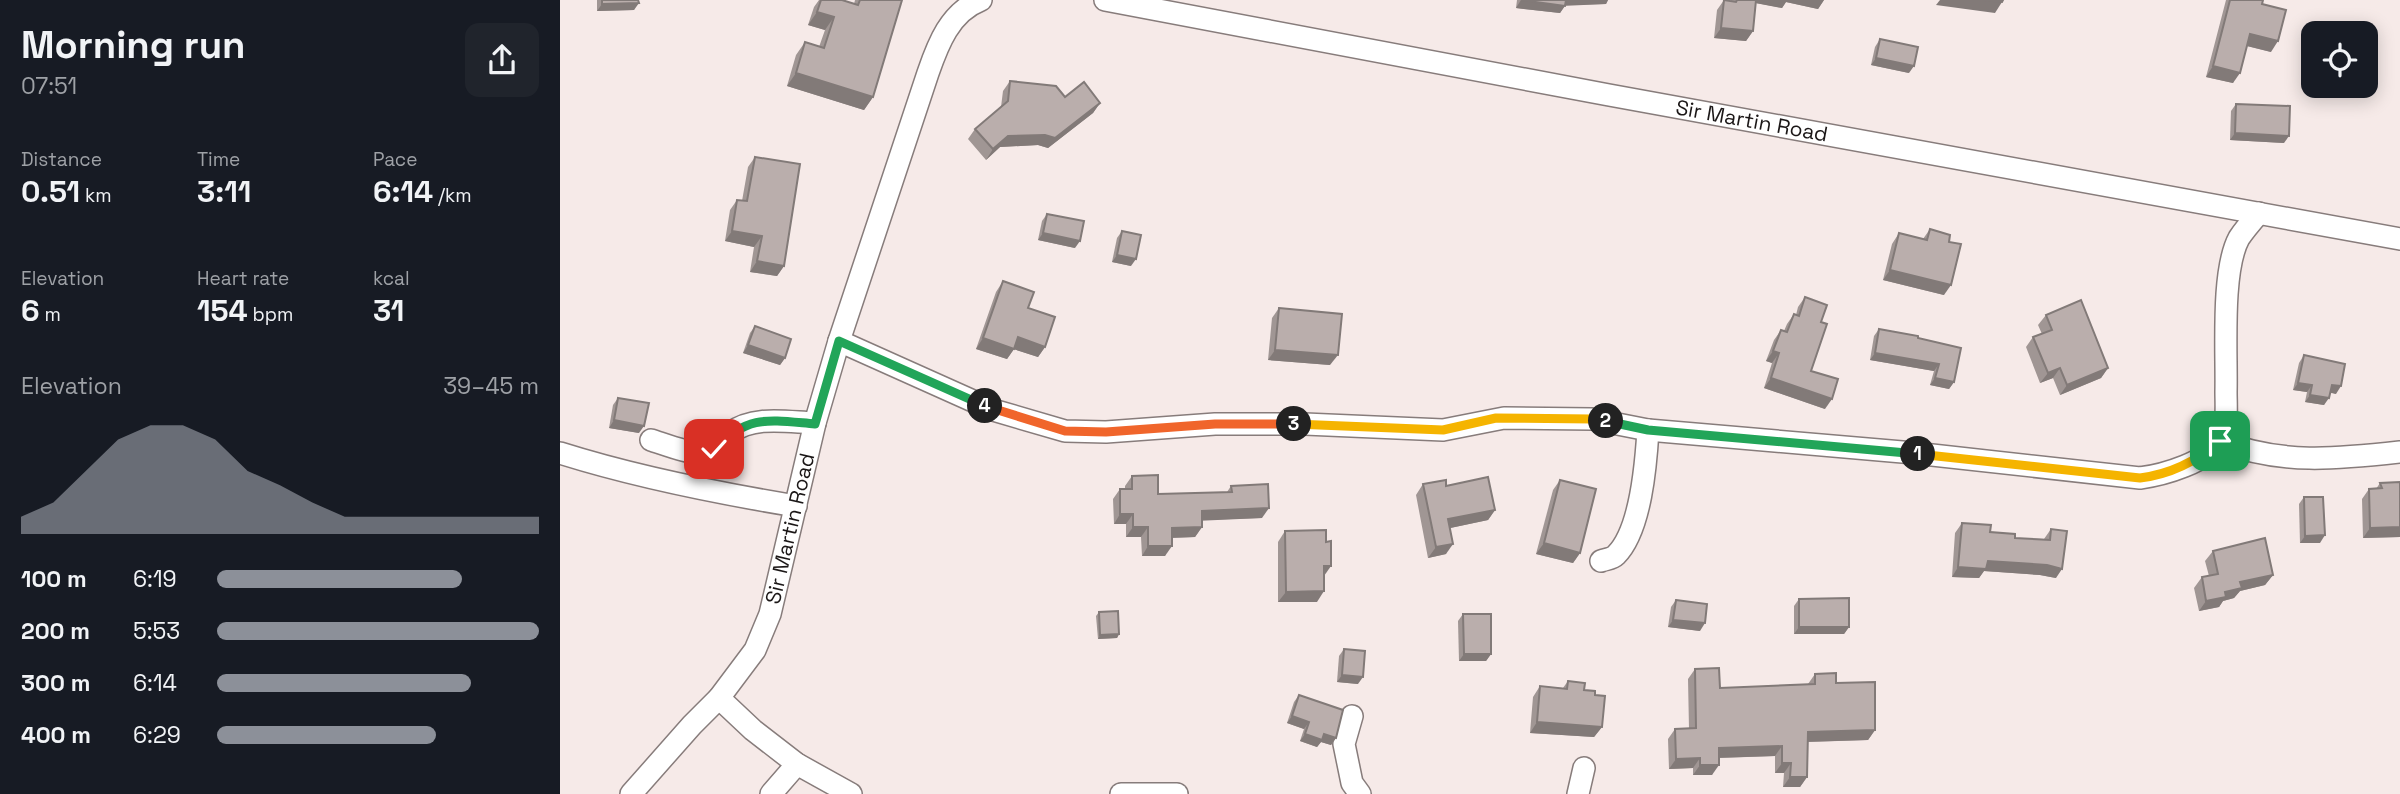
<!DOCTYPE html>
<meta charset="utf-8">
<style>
:root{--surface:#171b24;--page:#20242c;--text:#f1f3f6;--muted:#9ea1a6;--accent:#8c9099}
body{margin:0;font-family:"Space Grotesk",sans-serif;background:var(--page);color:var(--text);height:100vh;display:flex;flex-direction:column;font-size:26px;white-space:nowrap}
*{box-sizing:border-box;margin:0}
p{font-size:23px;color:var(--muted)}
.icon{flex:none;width:38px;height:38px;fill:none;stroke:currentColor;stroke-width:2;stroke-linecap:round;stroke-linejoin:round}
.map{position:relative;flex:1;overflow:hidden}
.panel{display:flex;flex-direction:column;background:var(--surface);width:560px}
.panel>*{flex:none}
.tools{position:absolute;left:1741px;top:21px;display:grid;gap:14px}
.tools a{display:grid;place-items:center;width:77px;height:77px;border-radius:14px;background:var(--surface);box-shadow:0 4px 18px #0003;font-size:35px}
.pin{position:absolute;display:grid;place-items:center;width:60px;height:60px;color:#fff;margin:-30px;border-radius:14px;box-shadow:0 4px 10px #0006}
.km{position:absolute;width:35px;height:35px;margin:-18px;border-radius:50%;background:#222;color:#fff;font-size:19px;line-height:35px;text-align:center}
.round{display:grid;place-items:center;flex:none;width:74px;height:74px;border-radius:14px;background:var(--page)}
.overview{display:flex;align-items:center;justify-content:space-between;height:119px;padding:0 21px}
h1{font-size:38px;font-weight:600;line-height:52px}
.stats{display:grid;grid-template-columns:repeat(3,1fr);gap:10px;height:119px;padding:7px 21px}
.stats div{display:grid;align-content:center}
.stats b{font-size:30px;font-weight:600}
.stats small{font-size:19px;font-weight:400}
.stats p{font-size:19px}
.chart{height:196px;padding:14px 21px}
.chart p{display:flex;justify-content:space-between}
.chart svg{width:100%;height:126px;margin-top:7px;fill:var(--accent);opacity:.7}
ul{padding:0 21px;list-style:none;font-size:23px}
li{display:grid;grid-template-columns:112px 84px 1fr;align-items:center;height:52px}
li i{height:18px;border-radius:9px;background:var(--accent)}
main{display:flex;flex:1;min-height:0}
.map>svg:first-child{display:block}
</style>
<main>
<section class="panel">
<div class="overview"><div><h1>Morning run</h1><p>07:51</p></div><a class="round"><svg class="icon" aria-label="share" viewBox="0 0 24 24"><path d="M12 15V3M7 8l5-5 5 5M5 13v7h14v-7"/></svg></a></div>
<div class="stats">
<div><p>Distance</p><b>0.51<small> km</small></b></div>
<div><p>Time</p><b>3:11</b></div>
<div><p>Pace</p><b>6:14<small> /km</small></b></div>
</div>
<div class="stats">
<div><p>Elevation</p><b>6<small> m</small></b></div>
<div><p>Heart rate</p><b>154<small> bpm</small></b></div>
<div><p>kcal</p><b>31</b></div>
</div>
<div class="chart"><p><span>Elevation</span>39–45 m</p>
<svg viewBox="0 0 160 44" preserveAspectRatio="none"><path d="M0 44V38L10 33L20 22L30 11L40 6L50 6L60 11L70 22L80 27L90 33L100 38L110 38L120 38L130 38L140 38L150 38L160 38V44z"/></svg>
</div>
<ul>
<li><b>100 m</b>6:19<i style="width:76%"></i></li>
<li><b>200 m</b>5:53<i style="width:100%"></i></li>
<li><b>300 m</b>6:14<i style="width:79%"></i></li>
<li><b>400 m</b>6:29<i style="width:68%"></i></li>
</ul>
</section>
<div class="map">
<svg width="1840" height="794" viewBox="0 0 1840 794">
<rect width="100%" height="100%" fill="#f6eae8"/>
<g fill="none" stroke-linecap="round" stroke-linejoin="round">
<g stroke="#877c7b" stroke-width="24">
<g id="minor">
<path id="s1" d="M545,0L1049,95L1840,239"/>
<path d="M279,341L433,410L505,431L546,432L655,424H745L883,430L944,418L1032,419L1088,430L1354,453L1580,478C1603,475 1649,462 1661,440C1668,427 1666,406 1666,392C1667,353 1661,271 1679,238C1685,229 1692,221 1699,213"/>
<path d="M91,440C104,444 132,455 144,453C156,452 161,439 170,433C194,415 227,422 255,423"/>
<path d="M1660,441C1721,465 1777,459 1840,452"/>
<path d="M0,453C76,477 157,493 236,506"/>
<path d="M1041,561C1046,559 1052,559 1056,555C1081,530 1086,464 1088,430"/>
<polyline points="159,698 193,730 237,764 291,794"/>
<polyline points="792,716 784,744 792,783 800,794"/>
<path id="s2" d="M71,794L132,725L159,698L195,650L210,614L255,423L279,341L368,73C378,44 390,12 421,0"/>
<polyline points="211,794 237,764"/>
<polyline points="561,794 617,794"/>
<polyline points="1018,794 1024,768"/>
</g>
</g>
<use href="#minor" stroke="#fff" stroke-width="21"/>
</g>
<g fill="#a09694">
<polygon points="37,0 78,0 74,10 37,11"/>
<polygon points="259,0 282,0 294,4 295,0 342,0 313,97 304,110 227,86 236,55 245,42 259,47 265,30 248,25 254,7"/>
<polygon points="957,0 1048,0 1046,4 1005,5 1000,13 956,8"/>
<polygon points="1164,0 1171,1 1171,0 1264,0 1258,9 1226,2 1222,8 1196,3 1193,31 1186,41 1154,38 1157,10"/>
<polygon points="1666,0 1703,0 1702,4 1711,52 1687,46 1673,83 1646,77"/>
<polygon points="1320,39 1349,73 1311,65 1315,47"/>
<polygon points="450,81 505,97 540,103 533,113 488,148 478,145 440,147 426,160 408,139 415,129 441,107 443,91"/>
<polygon points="1676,104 1724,143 1670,140 1671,111"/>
<polygon points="195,157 224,266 217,276 190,272 194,247 165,241 170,210 177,200 182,201 188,167"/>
<polygon points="487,214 515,248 478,240 482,221"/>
<polygon points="1370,229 1389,242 1384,295 1323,280 1332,244 1339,233 1363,239"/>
<polygon points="562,231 571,266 552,262 557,238"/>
<polygon points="443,281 468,308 485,347 478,357 454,349 447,359 416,349 436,292"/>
<polygon points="1245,297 1261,322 1251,371 1265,409 1204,388 1212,363 1206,361 1214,340 1221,330 1224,331 1227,324 1234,314 1236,315 1238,307"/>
<polygon points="719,308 770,365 708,360 712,318"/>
<polygon points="1486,315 1548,368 1541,378 1500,395 1493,378 1480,383 1466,347 1473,337 1482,334 1478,325"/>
<polygon points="195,326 225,358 220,365 183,353 190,333"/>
<polygon points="1319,329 1358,338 1394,382 1389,389 1370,385 1374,371 1310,360 1314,336"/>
<polygon points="1744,355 1776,394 1770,392 1764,405 1745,402 1747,392 1733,390 1739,363"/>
<polygon points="58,398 79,433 49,428 53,405"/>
<polygon points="572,476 598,494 667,492 671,486 702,518 642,520 642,527 635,537 612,538 605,556 582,556 581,537 566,537 566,524 554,524 553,499 560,489 565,489 565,486"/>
<polygon points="1000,480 1020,553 1013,563 976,554 993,490"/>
<polygon points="1840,482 1840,537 1803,538 1802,499 1809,489 1816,489 1820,483"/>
<polygon points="863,484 886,486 935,510 928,520 890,528 886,554 868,558 856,495"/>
<polygon points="1744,497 1760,543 1740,543 1739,504"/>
<polygon points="1402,523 1455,538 1484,539 1491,529 1496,578 1480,575 1424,571 1419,578 1392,577 1395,533"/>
<polygon points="725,531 757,602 718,602 718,542"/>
<polygon points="1653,551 1713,575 1705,585 1680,591 1674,598 1663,601 1659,607 1639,611 1634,588 1642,577 1649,576 1645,561"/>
<polygon points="1239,599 1289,627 1284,634 1234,634 1234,606"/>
<polygon points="1116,600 1140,631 1108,627 1111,607"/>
<polygon points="539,612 559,634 557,638 538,639 536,616"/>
<polygon points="903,614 931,654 926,661 899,661 898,621"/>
<polygon points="784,649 798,684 777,682 779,656"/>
<polygon points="1135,669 1160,688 1248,684 1255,674 1276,683 1315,730 1308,740 1248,742 1247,777 1240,787 1223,787 1224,773 1215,773 1215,756 1159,758 1152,775 1133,775 1133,768 1109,769 1108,739 1115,729 1129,729 1128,679"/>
<polygon points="1008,681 1035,695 1042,727 1034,737 970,733 973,697 980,686 1003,688"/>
<polygon points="739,695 776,738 771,745 761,742 757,747 740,741 744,729 727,723 734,702"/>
</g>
<g fill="#827a78">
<polygon points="961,0 1048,0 1046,4 1001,6 1005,6 1000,13 956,8"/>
<polygon points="1191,0 1264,0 1258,9 1226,2 1222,8 1190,2"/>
<polygon points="1380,0 1424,0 1442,2 1435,13 1376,5"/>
<polygon points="79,3 74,10 37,11 42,4"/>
<polygon points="257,12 274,17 265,30 248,25"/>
<polygon points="1161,28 1193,31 1186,41 1154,38"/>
<polygon points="1690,34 1718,41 1711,52 1683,45"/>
<polygon points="1316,58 1354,66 1349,73 1311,65"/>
<polygon points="1653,66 1680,73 1673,83 1646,77"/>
<polygon points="236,73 313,97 304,110 227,86"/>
<polygon points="540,103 533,113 488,148 478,145 440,147 426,160 433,149 448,136"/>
<polygon points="1675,133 1729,136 1724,143 1670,140"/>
<polygon points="172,231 202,236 194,247 165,241"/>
<polygon points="483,233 520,241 515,248 478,240"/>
<polygon points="557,255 576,259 571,266 552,262"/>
<polygon points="197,261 224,266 217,276 190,272"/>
<polygon points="1330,270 1391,285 1384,295 1323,280"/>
<polygon points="458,337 485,347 478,357 450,348"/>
<polygon points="423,338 454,349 447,359 416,349"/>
<polygon points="188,345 225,358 220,365 183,353"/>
<polygon points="715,350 778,355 770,365 708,360"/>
<polygon points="1213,351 1219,353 1212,363 1206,361"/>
<polygon points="1315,353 1379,364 1374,371 1310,360"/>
<polygon points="1500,368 1493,378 1480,383 1488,373"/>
<polygon points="1548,368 1541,378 1500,395 1507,385"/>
<polygon points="1211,378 1272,399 1265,409 1204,388"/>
<polygon points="1375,378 1394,382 1389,389 1370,385"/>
<polygon points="1738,383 1752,385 1747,392 1733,390"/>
<polygon points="1772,385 1781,386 1776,394 1767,392"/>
<polygon points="1750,395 1769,398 1764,405 1745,402"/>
<polygon points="54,420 84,426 79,433 49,428"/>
<polygon points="709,508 702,518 635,521 642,511"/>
<polygon points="935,510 928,520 881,530 888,519"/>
<polygon points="560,514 573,514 566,524 554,524"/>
<polygon points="573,527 588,527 581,537 566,537"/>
<polygon points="642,527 635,537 605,538 612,528"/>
<polygon points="1840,527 1840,537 1803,538 1810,528"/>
<polygon points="1765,535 1760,543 1740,543 1745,536"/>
<polygon points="984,543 1020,553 1013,563 976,554"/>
<polygon points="893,544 886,554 868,558 876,547"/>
<polygon points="588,546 612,546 605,556 582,556"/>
<polygon points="1428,561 1487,565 1502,569 1496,578 1480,575 1424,571 1419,578 1392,577 1398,567"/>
<polygon points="764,566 771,566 764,576"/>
<polygon points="1713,575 1705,585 1680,591 1674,598 1663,601 1659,607 1639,611 1646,601 1680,582"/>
<polygon points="764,591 757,602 718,602 726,592"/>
<polygon points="1113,620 1145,623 1140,631 1108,627"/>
<polygon points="1239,627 1289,627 1284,634 1234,634"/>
<polygon points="559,634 557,638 538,639 540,635"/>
<polygon points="904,654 931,654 926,661 899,661"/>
<polygon points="782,675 803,677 798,684 777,682"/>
<polygon points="732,716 749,722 744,729 727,723"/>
<polygon points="977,722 1042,727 1034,737 970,733"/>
<polygon points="1315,730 1308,740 1241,742 1248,732"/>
<polygon points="745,734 764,734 776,738 771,745 761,742 757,747 740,741"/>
<polygon points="1222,746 1215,756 1152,758 1159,748"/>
<polygon points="1140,758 1133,768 1109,769 1116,759"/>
<polygon points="1222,763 1231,763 1224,773 1215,773"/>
<polygon points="1140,765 1159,765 1152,775 1133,775"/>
<polygon points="1230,777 1247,777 1240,787 1223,787"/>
</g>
<g fill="#baaeac" stroke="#827a78" stroke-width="2">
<polygon points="42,0 78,0 79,3 42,4"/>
<polygon points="261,0 282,0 298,5 300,0 342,0 313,97 236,73 245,42 264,48 274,17 257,12"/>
<polygon points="961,0 1006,0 1005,6"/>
<polygon points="1164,0 1176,2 1177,0 1196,0 1193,31 1161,28"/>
<polygon points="1424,0 1443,0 1442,2"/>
<polygon points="1670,0 1703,0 1702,4 1726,10 1718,41 1690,34 1680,73 1653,66"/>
<polygon points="1320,39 1358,47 1354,66 1316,58"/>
<polygon points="450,81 496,86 505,97 524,82 540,103 495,138 485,135 448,136 433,149 415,129 448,101"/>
<polygon points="1676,104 1730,106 1729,136 1675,133"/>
<polygon points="195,157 240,164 224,266 197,261 202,236 172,231 177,200 187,201"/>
<polygon points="487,214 524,221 520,241 483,233"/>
<polygon points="1370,229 1390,235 1389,242 1401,244 1391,285 1330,270 1339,233 1367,240"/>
<polygon points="562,231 581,235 576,259 557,255"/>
<polygon points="443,281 474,292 468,308 495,317 485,347 458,337 454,349 423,338"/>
<polygon points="1245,297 1267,305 1261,322 1267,324 1251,371 1278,379 1272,399 1211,378 1219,353 1213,351 1221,330 1227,332 1234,314 1239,316"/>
<polygon points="1521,300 1548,368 1507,385 1500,368 1488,373 1473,337 1492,330 1486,315"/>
<polygon points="719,308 782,314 778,355 715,350"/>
<polygon points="195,326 231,339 225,358 188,345"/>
<polygon points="1319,329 1358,336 1358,338 1401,348 1394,382 1375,378 1379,364 1315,353"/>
<polygon points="1744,355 1785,364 1781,386 1772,385 1769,398 1750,395 1752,385 1738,383"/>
<polygon points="58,398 89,403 84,426 54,420"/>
<polygon points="598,475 598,494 672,492 671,486 708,484 709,508 642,511 642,527 612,528 612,546 588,546 588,527 573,527 573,514 560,514 560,489 572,489 572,476"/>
<polygon points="928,477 935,510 888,519 893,544 876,547 863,484 886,480 886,486"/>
<polygon points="1000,480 1036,489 1020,553 984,543"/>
<polygon points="1840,482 1840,527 1810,528 1809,489 1822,488 1820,483"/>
<polygon points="1744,497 1763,497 1765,535 1745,536"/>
<polygon points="1402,523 1431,525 1430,532 1455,534 1455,538 1490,540 1491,529 1507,531 1502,569 1487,565 1428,561 1426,569 1398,567"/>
<polygon points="766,530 766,542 771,541 771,566 764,566 764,591 726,592 725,531"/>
<polygon points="1705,538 1713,575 1680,582 1682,588 1665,592 1666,597 1646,601 1642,577 1658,574 1653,551"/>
<polygon points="1289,598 1289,627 1239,627 1239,599"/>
<polygon points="1116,600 1147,604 1145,623 1113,620"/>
<polygon points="558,611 559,634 540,635 539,612"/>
<polygon points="903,614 931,614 931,654 904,654"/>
<polygon points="784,649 805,651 803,677 782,675"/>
<polygon points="1159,668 1160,688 1255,684 1255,674 1276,673 1276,683 1315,682 1315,730 1248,732 1247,777 1230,777 1231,763 1222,763 1222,746 1159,748 1159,765 1140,765 1140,758 1116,759 1115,729 1136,728 1135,669"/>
<polygon points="1008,681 1025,683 1024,690 1035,691 1035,695 1045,696 1042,727 977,722 980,686 1007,689"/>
<polygon points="739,695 783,710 776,738 764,734 762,740 745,734 749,722 732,716"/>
</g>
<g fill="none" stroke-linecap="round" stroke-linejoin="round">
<g stroke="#fff" stroke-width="14">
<path id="split-1" d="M1358,454L1580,478C1612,474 1637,461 1660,441"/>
</g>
<g stroke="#fff" stroke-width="14">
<polyline id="split-2" points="1046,421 1088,430 1358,454"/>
</g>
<g stroke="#fff" stroke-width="14">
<polyline id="split-3" points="734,424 883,430 936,418 1032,419 1046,421"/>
</g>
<g stroke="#fff" stroke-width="14">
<polyline id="split-4" points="425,406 505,431 546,432 655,424 734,424"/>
</g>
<g stroke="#fff" stroke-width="14">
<path id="split-5" d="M154,449C189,414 209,420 255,424L279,341L425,406"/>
</g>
<use href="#split-1" stroke="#f5b400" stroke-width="9"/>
<use href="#split-2" stroke="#22a559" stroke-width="9"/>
<use href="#split-3" stroke="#f5b400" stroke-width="9"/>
<use href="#split-4" stroke="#f0652b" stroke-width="9"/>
<use href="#split-5" stroke="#22a559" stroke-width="9"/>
</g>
<g text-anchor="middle" stroke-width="5" stroke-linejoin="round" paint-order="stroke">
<g font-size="21" fill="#1b1717" stroke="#fff">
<text dy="7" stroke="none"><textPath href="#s1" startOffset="658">Sir Martin Road</textPath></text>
<text dy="7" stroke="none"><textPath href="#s2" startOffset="317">Sir Martin Road</textPath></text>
</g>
</g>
</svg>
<div class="tools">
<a><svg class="icon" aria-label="locate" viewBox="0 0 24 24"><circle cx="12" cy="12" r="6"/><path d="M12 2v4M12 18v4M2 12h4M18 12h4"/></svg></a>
</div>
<div class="pin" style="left:1660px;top:441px;background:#1e9e55"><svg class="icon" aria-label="arrive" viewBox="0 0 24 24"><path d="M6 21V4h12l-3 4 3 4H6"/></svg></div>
<div class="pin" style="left:154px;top:449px;background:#d93025"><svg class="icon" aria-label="check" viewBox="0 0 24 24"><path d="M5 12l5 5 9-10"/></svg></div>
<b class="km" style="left:1358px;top:454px">1</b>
<b class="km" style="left:1046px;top:421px">2</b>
<b class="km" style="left:734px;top:424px">3</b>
<b class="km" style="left:425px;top:406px">4</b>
</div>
</main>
